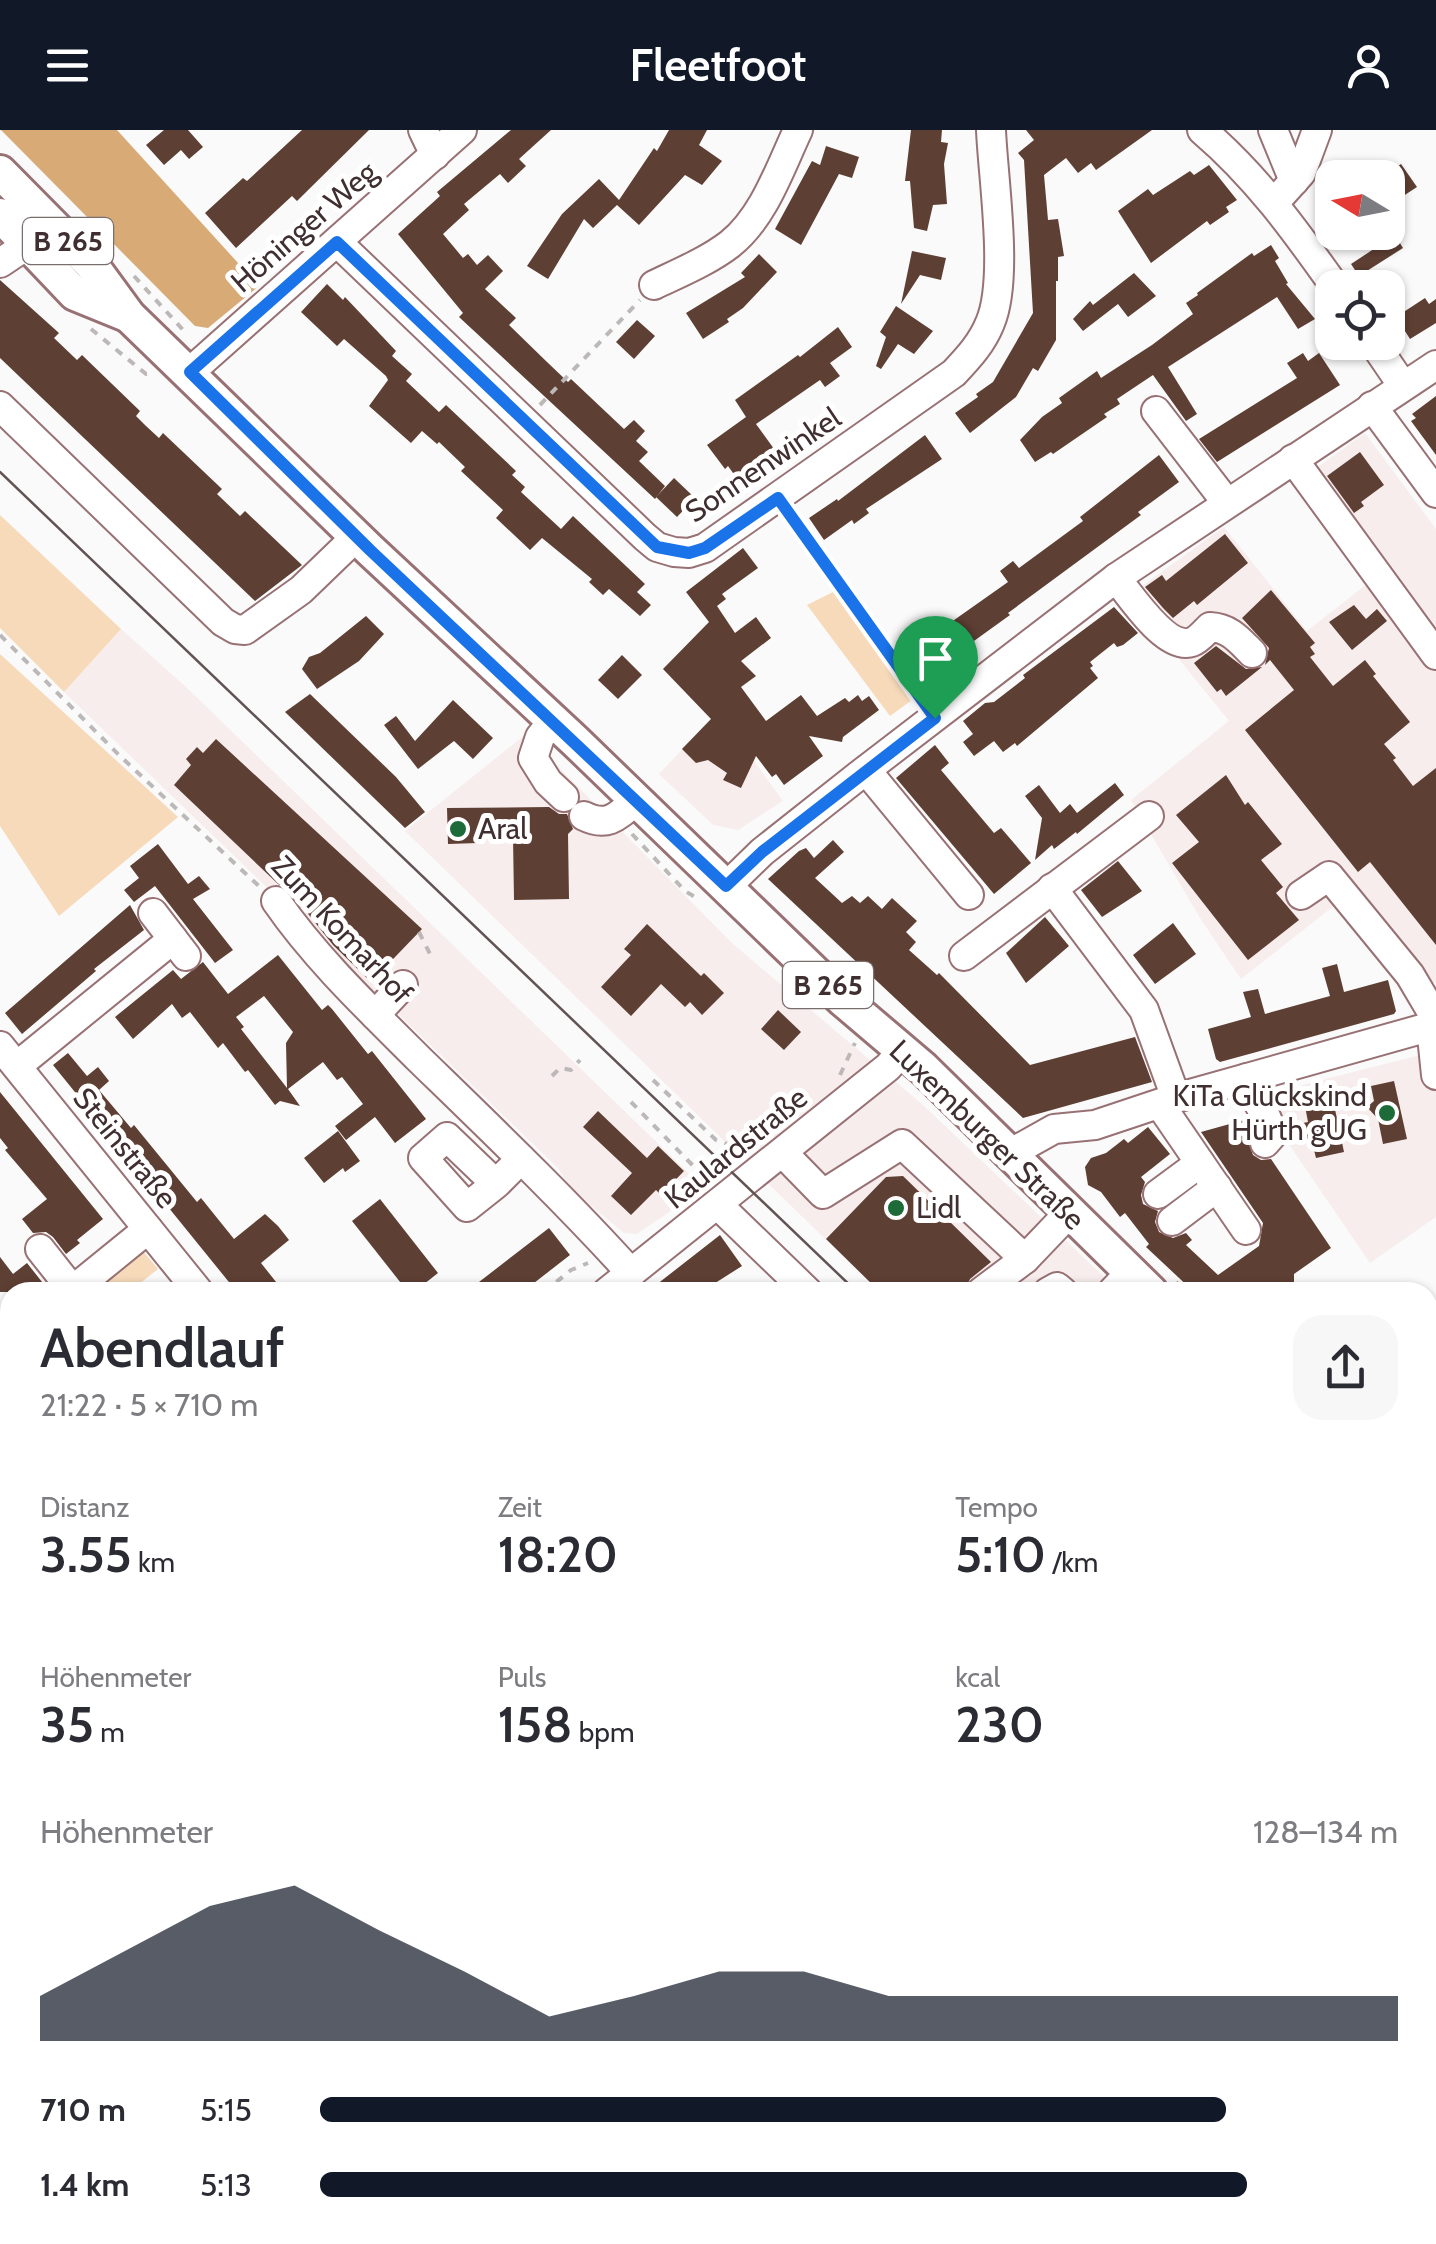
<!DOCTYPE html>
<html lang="de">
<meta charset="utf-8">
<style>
:root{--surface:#fff;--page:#f7f7f7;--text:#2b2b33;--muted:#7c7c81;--accent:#111827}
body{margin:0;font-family:Cabin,sans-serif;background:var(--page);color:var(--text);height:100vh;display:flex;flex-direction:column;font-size:38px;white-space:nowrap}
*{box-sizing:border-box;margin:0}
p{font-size:32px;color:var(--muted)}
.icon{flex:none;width:55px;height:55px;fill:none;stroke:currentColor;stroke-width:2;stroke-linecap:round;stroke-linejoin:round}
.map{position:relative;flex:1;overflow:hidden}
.details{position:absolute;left:0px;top:1152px;width:1438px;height:962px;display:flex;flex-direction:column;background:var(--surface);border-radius:30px 30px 0 0;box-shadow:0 2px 8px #0004}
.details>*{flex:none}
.needle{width:65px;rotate:280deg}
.controls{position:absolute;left:1315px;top:30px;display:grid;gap:20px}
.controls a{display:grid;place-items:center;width:90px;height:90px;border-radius:20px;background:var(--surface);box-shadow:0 2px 8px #0004;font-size:50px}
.pin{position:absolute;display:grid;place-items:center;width:85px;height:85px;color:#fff;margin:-102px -42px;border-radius:50% 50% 50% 0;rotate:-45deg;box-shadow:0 0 10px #0007}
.pin .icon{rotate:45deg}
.round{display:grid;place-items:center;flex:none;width:105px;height:105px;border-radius:30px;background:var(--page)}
.headline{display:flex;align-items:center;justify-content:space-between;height:170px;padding:0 40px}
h1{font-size:55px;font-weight:600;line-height:75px}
.metrics{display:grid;grid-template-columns:repeat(3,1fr);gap:15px;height:170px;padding:10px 40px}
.metrics div{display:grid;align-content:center}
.metrics b{font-size:50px;font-weight:600}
.metrics small{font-size:28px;font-weight:400}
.metrics p{font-size:28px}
.chart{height:280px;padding:20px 40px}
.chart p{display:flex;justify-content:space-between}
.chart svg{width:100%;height:180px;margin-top:10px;fill:var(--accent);opacity:.7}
ul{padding:0 40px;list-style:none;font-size:32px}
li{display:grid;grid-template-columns:160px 120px 1fr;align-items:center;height:75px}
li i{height:25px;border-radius:12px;background:var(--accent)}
header{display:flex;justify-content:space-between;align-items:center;height:130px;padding:0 40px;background:var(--accent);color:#fff;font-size:45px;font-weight:600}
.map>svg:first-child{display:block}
</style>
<header><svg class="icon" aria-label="menu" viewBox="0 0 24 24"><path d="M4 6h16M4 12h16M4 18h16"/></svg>Fleetfoot<svg class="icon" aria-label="person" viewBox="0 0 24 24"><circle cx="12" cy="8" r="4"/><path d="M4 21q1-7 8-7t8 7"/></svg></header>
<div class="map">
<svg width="1436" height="2114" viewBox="0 0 1436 2114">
<rect width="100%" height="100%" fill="#fafafa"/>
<g fill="#f7eded">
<polygon points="1365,303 1436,399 1436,852 1430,856 1354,760 1241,849 1200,788 1131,670 1229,591 1128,466 1224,397 1307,501 1372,450 1298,351"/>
<polygon points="121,499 186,557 704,1058 637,1104 624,1103 572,1060 558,1038 64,562"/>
<polygon points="718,581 783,671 738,700 713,695 659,644"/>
<polygon points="526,604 733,814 923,975 1120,1162 880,1162 405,701"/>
<polygon points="1436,921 1436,1087 1370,1133 1286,1010 1290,1005 1263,965"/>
<polygon points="1428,1462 1436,1471 1436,1710 1428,1701"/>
</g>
<g fill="#f7daba">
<polygon points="0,385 121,499 64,562 0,498"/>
<polygon points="833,462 912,570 890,586 807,475"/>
<polygon points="0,524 178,687 59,786 0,696"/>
<polygon points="137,1114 158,1139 129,1162 85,1162"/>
</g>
<polygon fill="#d8aa76" points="1,0 117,0 259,156 208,198 195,196"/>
<g fill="#5e3f33" fill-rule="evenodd">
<polygon points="164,0 188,0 203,17 189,29 181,20 164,35 146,15"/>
<polygon points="302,0 369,0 297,71 292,66 236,118 205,83 243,48 247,51"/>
<polygon points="511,0 551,0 519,29 526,36 508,53 500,44 464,74 469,80 443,104 463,128 468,124 477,135 488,125 503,141 485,159 516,188 509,195 547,232 568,252 571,249 624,299 634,290 645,301 636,311 648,322 639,331 665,356 655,369 459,187 463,183 398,104 440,66 437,62"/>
<polygon points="669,0 707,0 699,15 722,31 702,55 685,45 639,95 617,75 593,98 584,89 548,149 527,136 562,84 599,49 619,70 654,18 657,21"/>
<polygon points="911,0 942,0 941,12 948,13 944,34 947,74 933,75 927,101 914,98 910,51 905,51"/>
<polygon points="1026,0 1152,0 1096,40 1091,33 1078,43 1066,28 1044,45 1048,90 1058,89 1064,126 1058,127 1058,151 1056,151 1056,210 1038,241 1033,238 1016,267 970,303 955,283 978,267 976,264 993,252 1033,183 1024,30 1018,23 1034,10"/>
<polygon points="826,16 859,27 852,48 839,44 801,115 775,99 812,31 820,35"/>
<polygon points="1401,34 1417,57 1388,76 1388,43"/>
<polygon points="1209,35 1237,70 1226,77 1229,82 1210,95 1207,91 1151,133 1118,81 1148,59 1153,65 1190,41 1194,45"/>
<polygon points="1395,105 1403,118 1359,146 1351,134"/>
<polygon points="1271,115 1279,128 1275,131 1288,153 1286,154 1315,189 1298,199 1277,167 1168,237 1197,284 1186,291 1153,245 1117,269 1120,274 1104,284 1107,287 1053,324 1051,322 1035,332 1020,310 1042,287 1062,273 1059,268 1097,241 1101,248 1104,246 1152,215 1193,184 1186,173 1198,165 1197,163 1252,123 1254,126"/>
<polygon points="912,121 946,128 941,150 920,145 901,174"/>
<polygon points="759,124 777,142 743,178 727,189 729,192 703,209 686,183 745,147 741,143"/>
<polygon points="1134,143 1156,166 1128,187 1118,174 1083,201 1073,189 1090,171 1093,175"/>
<polygon points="0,150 59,203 54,208 77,230 82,225 140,281 136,286 146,296 159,308 163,303 222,359 217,364 240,386 245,381 302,435 255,471 0,228"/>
<polygon points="327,154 343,170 345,167 396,221 392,226 412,244 406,251 439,282 446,275 516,341 512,345 525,357 521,362 561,399 573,386 645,454 637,462 651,475 640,486 609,459 603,465 589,452 592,449 542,408 530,420 496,388 503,380 461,341 465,337 439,312 437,314 422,301 411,313 369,276 388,250 386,246 344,209 337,216 301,182"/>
<polygon points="1425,168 1429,174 1436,169 1436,193 1410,209 1396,187"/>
<polygon points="896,176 933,201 914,224 898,214 881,239 876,236 886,207 880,202"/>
<polygon points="637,190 655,206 634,229 616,212"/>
<polygon points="838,197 852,217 830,233 840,246 825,257 820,250 756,294 777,323 738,350 728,336 725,339 707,315 746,287 735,270 798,225 800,227"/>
<polygon points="1303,223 1308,231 1319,223 1340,255 1217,332 1199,309 1297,248 1287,233"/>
<polygon points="1436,266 1436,325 1411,291 1416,288 1412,284"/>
<polygon points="925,305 942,329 866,379 869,383 854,394 852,390 824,410 809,388 837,369 838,371"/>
<polygon points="1360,322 1384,355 1361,372 1364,376 1354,383 1327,346"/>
<polygon points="1159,325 1179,352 1138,382 1141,385 1008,483 1010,485 924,547 906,524 1008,452 1000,441 1013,431 1019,438 1083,391 1080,387"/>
<polygon points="674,348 695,368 677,387 656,367"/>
<polygon points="1225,404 1248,433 1197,475 1194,471 1173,488 1163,478 1145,457 1162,445 1166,451"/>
<polygon points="743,418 758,438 722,464 726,469 717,476 735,503 756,487 771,508 741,531 756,546 741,557 766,591 801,565 817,586 845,568 849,572 858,565 862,571 869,566 879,580 843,607 842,612 809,606 823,626 784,655 776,644 772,647 756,626 741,658 723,650 727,643 708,630 696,633 682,619 711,589 663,539 709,492 686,462"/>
<polygon points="1271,460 1315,513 1310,517 1315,524 1310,527 1333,556 1365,530 1376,544 1373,546 1410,592 1384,614 1396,628 1393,630 1413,656 1436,638 1436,815 1370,732 1358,742 1245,600 1294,560 1270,530 1265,535 1269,518 1242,488"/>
<polygon points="1354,475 1366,489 1377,479 1387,491 1352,520 1329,492"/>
<polygon points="1114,477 1138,503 1123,515 1117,517 1114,513 1090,532 1093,536 1090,538 1098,548 1017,616 1015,613 1003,622 994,611 974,626 963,612 973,604 963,591 985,573 994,572 1025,548 1023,545"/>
<polygon points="366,486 384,504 359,531 317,559 302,539 309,527 320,523"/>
<polygon points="1216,516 1246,539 1262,537 1226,566 1221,559 1217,562 1194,533"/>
<polygon points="622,525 642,545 618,569 598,550"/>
<polygon points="310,564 396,647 425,682 405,698 285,582"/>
<polygon points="453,570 493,608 473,629 454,611 418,639 384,595 396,586 415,611"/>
<polygon points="216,609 422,799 371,852 333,815 289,760 278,754 174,655 191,635 186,629 197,617 203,623"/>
<polygon points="935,615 949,633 941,640 994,703 1001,698 1031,733 994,764 896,648"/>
<polygon points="1226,645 1245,675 1248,672 1282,714 1261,730 1283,757 1276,763 1299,790 1248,830 1172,733 1199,712 1176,685"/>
<polygon points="1115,653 1124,665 1077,704 1076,702 1054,719 1052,715 1035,730 1042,688 1025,666 1039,655 1060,683 1070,674 1077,683"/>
<polygon points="549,677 559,684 567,684 573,699 568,704 569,769 514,770 513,707 477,708 478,713 448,714 447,678"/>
<polygon points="833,710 844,722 815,748 842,773 852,766 860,773 868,766 882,779 892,768 917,791 906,802 916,812 909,820 937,845 939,843 1030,935 1135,907 1152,952 1023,988 768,749 799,721 806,718 814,728"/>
<polygon points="158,714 188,754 199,746 210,759 193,769 233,820 215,833 155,756 134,772 124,760 139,748 130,736"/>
<polygon points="1118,731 1142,761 1102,787 1081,760"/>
<polygon points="130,775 144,800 94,839 96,841 22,904 5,883"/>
<polygon points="1045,787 1069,816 1026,853 1006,823"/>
<polygon points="1173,793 1196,824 1155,854 1133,825"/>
<polygon points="647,794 701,846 704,843 724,863 702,885 690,872 685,877 661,854 631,886 601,857 631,825 624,819"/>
<path d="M278,825L322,880L328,875L332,879L368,924L372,921L426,989L395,1013L375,987L346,1010L335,996L363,974L342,947L337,950L323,932L288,959L300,976L280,971L275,975L248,940L245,942L223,913L218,918L190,882L182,888L172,874L133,909L115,887L173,840L181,849L203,832L228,864ZM264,866L293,902L286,913L287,958L241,899L244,897L236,887Z"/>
<polygon points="1337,834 1344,862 1388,850 1396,881 1394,884 1220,932 1216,929 1208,899 1251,887 1243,862 1258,859 1265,884 1330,866 1322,838"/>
<polygon points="778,880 801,902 784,920 761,899"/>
<polygon points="68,923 87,946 98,937 109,951 99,960 131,998 134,995 197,1072 201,1068 234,1109 265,1084 278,1096 289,1110 261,1133 284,1162 237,1162 53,935"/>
<polygon points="1394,951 1407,1009 1383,1014 1378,989 1367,977 1374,971 1371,956"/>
<polygon points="0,962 103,1089 77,1110 80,1113 66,1124 53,1107 46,1102 33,1103 22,1089 47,1069 5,1020 8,1018 0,1008"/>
<polygon points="1332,965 1344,1022 1316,1028 1311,1008 1307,1009 1303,993 1308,992 1304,971"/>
<polygon points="598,981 647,1028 658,1016 684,1041 661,1065 656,1060 631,1085 611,1066 632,1043 583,997"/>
<polygon points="1244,990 1252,1001 1248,1011 1253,1025 1261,1030 1271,1029 1331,1118 1294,1144 1294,1156 1286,1162 1194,1162 1146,1117 1149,1114 1125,1083 1120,1087 1101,1062 1088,1055 1085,1037 1091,1028 1106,1023 1124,1009 1128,1013 1148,997 1170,1024 1141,1047 1145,1052 1141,1065 1143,1074 1158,1081 1155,1092 1159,1102 1173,1108 1186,1103 1192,1110 1186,1115 1218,1145 1259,1116 1263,1093 1201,1002"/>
<polygon points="338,1001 360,1031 345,1042 343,1038 324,1053 304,1028"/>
<polygon points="903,1046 991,1132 970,1149 964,1162 880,1162 826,1109 886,1047"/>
<polygon points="380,1069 438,1143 414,1162 408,1162 352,1091"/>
<polygon points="549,1098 570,1125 534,1153 522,1162 466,1162"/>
<polygon points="720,1105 742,1136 701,1162 647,1162"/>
<polygon points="0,1127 13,1144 27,1133 50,1162 0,1162"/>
</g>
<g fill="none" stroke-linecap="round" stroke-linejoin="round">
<g stroke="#987174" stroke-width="32">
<g id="minor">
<polyline points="423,0 435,25"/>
<path d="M1202,0C1256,46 1295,100 1336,158"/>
<polyline points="1273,0 1294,51"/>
<polyline points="1275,72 1301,43 1317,0"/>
<path d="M337,112L645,407L657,417L674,422L689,423L705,418L954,243C969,227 982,213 990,193C1009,149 993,49 991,0"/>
<polyline points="0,133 27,115"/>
<path d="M654,155C679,143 708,131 730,114C764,87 780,38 798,0"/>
<polyline points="1373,212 1403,256"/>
<polyline points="190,242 462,0"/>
<polyline points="0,276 223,492 235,499 245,500 301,460 356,407"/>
<polyline points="1372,276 1436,363"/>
<polyline points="1156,281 1227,373"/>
<polyline points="1293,329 1436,525"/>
<path d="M1116,448C1131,466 1166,521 1192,512C1198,510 1205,502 1210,497C1230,498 1239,510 1252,523"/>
<polyline points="553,591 540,607 533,628 548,652 564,667"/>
<polyline points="866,640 969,765"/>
<path d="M584,686C608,698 618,686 636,670"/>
<polyline points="726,757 762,722 858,646 1116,448 1436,235"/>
<polyline points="1052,758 1144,880 1176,968"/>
<polyline points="1301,765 1329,746 1410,845 1436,889"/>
<path d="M276,771C316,829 370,880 420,930C492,1000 564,1069 631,1143"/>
<polyline points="153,783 186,826"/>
<polyline points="964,826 1149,686"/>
<polyline points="375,885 403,855"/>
<polyline points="1431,896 1436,945"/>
<polyline points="0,916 199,1162"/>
<polyline points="17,936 173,809"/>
<path d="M1247,948C1253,969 1269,985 1272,1005L1265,1013"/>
<polyline points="1161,976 1246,1100"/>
<polyline points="783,1023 823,1064 902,1014 1025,1129"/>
<polyline points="1011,1023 1054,999 1095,995 1176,968 1436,895"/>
<polyline points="496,1054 467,1077 423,1028 447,1007 496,1054 521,1029"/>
<polyline points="1158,1064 1200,1033"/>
<polyline points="718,1075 808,1162"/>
<polyline points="1172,1091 1217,1057"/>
<polyline points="40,1119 74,1162"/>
<polyline points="73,1160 148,1099"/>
<polyline points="607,1162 888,937 903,920"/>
<polyline points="981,1162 1025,1129 1068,1084"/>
<polyline points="1048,1162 1057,1157 1063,1162"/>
<polyline points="1112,1162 1130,1143"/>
<polyline points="0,1205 10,1218"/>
<polyline points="1428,1279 1436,1271"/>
<polyline points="1428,1494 1436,1485"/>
<polyline points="0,1500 10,1513"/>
<polyline points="1428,1574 1436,1565"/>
<polyline points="0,1631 10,1624"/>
<polyline points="0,1652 0,1682"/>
<polyline points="1428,1656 1436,1651"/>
<polyline points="1428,1777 1436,1786"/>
<polyline points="0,1891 10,1921"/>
<polyline points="0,2056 10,2042"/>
<polyline points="267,2105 272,2114"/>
<polyline points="348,2105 353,2114"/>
<polyline points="594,2105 600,2114"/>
<polyline points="819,2105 824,2114"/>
<polyline points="1101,2105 1108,2114"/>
<polyline points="516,2114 529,2105"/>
<polyline points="1013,2114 1024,2105"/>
</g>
</g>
<g stroke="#987174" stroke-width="38">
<g id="major">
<polyline points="0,42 91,134 129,186 370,420 575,611 843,870 923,938 1151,1162"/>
<polyline points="0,85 75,164 129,186"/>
<polyline points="1428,1424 1436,1432"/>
</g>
</g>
<g stroke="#bdb8b8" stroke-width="4" stroke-dasharray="8 8" stroke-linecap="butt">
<polyline points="1317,61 1331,110"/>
<polyline points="134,146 185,202"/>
<polyline points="91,199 146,244 151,243"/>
<polyline points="540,275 640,170"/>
<polyline points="790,384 920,568"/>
<polyline points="0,505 120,626 261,758"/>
<polyline points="632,704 685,761 700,770"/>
<polyline points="419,802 431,826"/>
<polyline points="840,945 855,913"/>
<polyline points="552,946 560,938 571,940 580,930"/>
<polyline points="653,950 716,1010 732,1016 740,1024"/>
<polyline points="631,972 708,1051"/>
<polyline points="1176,1152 1186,1162"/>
<polyline points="544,1162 571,1140 588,1133"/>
<polyline points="195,2114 209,2105"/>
<polyline points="1365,2114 1366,2105"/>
</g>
<use href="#minor" stroke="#fff" stroke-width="28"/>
<use href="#major" stroke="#fff" stroke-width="32"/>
<g stroke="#625455" stroke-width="2.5">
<polyline points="0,342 857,1162"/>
<polyline points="1428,1743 1436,1751"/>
</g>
</g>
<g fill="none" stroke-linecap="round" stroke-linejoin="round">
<g stroke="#fff" stroke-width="20">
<polygon id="route" points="337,112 657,417 689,423 705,418 778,368 935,588 762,722 726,756 370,420 190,242"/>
</g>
<use href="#route" stroke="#1a73e8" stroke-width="12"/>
</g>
<g fill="#1e6b3a" stroke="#fff" stroke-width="4">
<circle cx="458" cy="699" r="10"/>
<circle cx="1387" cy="983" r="10"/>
<circle cx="896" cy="1078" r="10"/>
</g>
<g text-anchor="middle" stroke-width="10" stroke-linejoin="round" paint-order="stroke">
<g fill="#fff" stroke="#796d6e" stroke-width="2.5">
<rect x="23" y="88" width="90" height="46" rx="8"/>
<rect x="783" y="832" width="90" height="46" rx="8"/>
</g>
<g font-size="28" font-weight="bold" fill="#402f30">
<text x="68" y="121">B 265</text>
<text x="828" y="865">B 265</text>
</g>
<g font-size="30" fill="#402f30" stroke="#fff">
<text transform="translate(304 97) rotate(-41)" y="10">Höninger Weg</text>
<text transform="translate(763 335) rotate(-34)" y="10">Sonnenwinkel</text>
<text transform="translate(342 800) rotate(47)" y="10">Zum Komarhof</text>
<text transform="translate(987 1005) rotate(44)" y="10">Luxemburger Straße</text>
<text transform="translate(125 1018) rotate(51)" y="10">Steinstraße</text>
<text transform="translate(736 1018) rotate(-39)" y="10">Kaulardstraße</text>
</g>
<g font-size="30" fill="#402f30" stroke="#fff" text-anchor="start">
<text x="478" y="709">Aral</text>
<text x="1367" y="976" text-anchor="end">KiTa Glückskind<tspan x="1367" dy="34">Hürth gUG</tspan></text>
<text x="916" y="1088">Lidl</text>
</g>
</g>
</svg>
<div class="controls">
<a><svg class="needle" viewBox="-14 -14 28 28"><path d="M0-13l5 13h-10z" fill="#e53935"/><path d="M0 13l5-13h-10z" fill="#7c7c81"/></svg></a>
<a><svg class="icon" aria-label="locate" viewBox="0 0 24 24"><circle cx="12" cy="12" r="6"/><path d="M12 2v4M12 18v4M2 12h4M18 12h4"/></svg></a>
</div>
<div class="pin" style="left:935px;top:588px;background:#1e9e55"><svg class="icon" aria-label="arrive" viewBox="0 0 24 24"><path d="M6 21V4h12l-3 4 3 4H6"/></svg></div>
<section class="details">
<div class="headline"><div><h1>Abendlauf</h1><p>21:22 · 5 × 710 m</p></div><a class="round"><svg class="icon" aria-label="share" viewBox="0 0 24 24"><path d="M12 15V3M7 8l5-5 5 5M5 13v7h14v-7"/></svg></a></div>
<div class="metrics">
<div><p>Distanz</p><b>3.55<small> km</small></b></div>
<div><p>Zeit</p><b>18:20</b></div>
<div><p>Tempo</p><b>5:10<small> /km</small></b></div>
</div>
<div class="metrics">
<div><p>Höhenmeter</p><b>35<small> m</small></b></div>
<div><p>Puls</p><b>158<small> bpm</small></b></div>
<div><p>kcal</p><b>230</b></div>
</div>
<div class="chart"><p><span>Höhenmeter</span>128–134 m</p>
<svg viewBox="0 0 160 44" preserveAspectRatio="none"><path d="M0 44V33L10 22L20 11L30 6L40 17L50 27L60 38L70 33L80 27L90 27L100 33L110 33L120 33L130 33L140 33L150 33L160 33V44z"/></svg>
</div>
<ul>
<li><b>710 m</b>5:15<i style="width:84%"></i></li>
<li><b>1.4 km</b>5:13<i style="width:86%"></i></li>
</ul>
</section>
</div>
